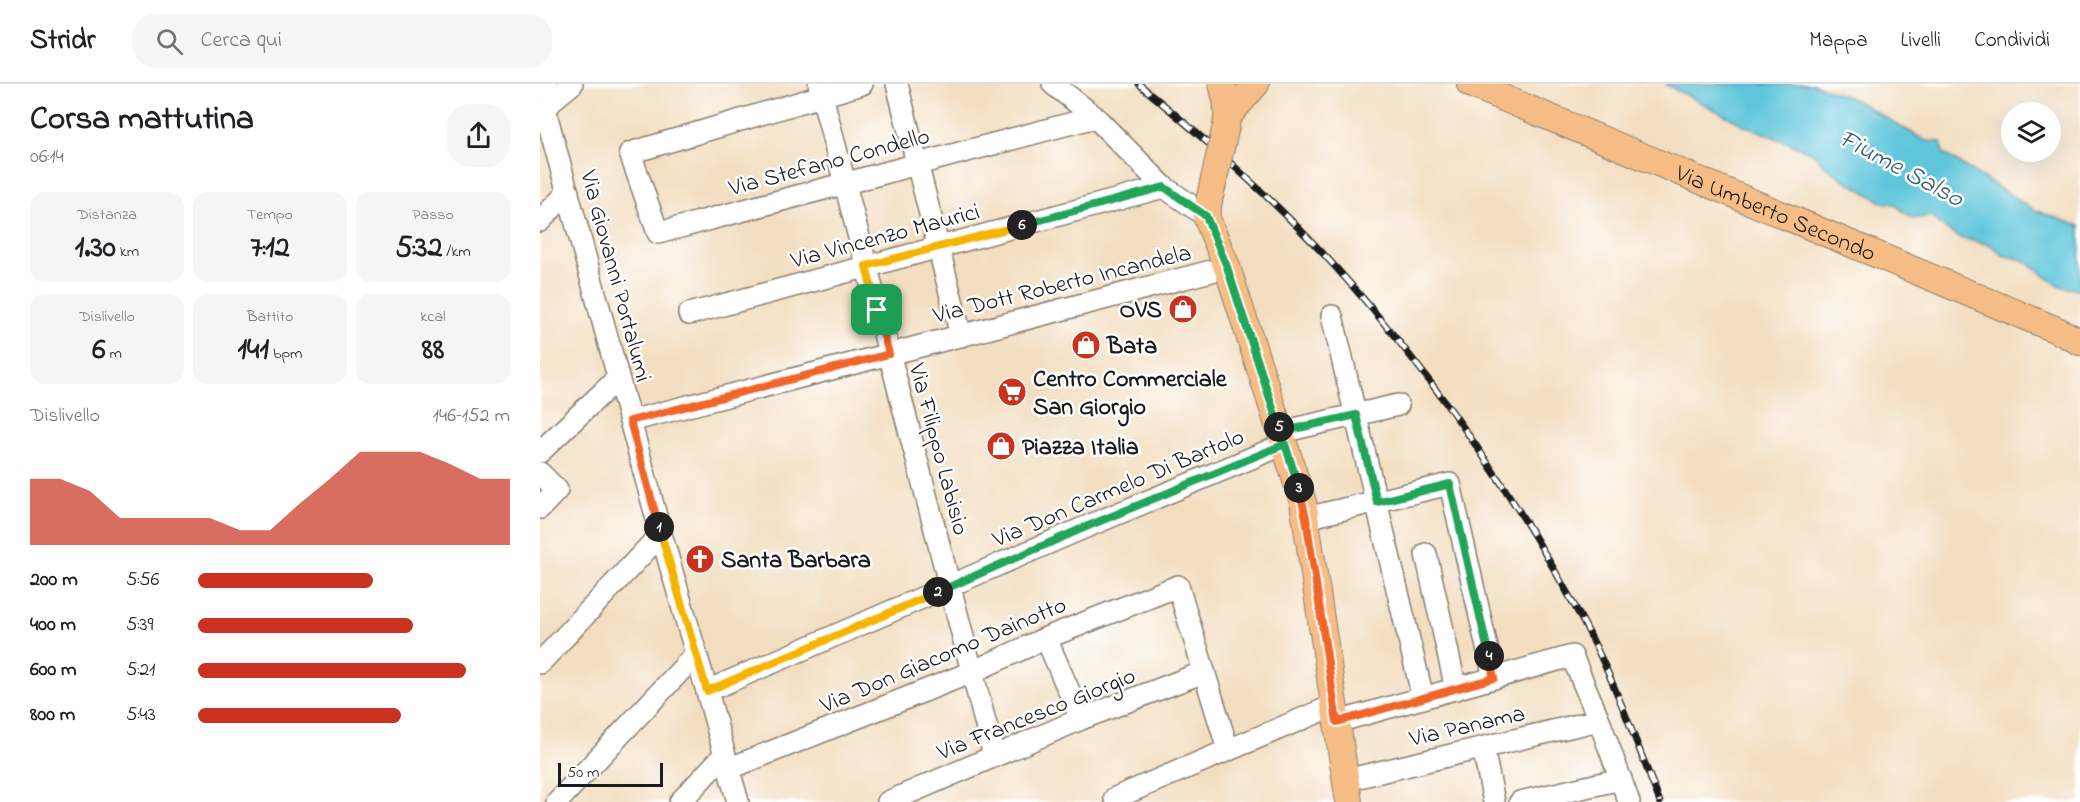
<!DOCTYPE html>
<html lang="it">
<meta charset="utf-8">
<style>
:root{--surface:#fff;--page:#f6f6f6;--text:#202124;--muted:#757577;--line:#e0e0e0;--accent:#c8321e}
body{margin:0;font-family:"Indie Flower",sans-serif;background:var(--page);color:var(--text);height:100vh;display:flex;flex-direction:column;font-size:22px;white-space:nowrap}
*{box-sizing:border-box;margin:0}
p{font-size:20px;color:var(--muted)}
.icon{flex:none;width:33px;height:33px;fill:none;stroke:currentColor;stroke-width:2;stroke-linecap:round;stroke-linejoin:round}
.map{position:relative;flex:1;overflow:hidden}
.details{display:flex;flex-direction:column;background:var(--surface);width:540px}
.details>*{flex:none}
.buttons{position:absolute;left:1461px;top:18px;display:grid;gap:12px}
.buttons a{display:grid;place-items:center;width:60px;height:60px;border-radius:50%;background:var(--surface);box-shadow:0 6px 24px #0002;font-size:30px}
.scale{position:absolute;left:18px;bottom:15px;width:105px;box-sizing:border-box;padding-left:6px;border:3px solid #1c1c1c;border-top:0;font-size:16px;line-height:21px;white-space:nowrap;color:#1c1c1c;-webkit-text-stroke:4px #fff;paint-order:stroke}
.pin{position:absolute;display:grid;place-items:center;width:51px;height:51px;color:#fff;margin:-26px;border-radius:12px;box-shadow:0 3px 9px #0006}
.km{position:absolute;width:30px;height:30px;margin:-15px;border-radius:50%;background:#222;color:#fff;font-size:16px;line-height:30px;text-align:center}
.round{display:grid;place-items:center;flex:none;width:63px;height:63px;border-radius:24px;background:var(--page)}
.headline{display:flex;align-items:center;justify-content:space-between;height:102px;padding:0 30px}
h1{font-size:33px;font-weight:700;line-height:45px}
.metrics{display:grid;grid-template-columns:repeat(3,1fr);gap:9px;height:102px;padding:6px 30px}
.metrics div{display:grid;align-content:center;border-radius:15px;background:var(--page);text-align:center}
.metrics b{font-size:30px;font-weight:700}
.metrics small{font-size:16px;font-weight:400}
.metrics p{font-size:16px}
.chart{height:168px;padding:12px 30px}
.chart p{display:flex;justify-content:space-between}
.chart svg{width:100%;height:108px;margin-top:6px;fill:var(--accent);opacity:.7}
ul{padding:0 30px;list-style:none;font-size:20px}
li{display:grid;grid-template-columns:96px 72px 1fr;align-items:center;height:45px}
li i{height:15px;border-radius:8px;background:var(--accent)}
header{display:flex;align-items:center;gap:36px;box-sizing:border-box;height:84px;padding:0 30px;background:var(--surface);border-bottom:2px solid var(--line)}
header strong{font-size:28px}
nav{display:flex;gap:33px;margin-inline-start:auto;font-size:21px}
.search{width:420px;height:54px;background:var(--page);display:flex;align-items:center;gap:15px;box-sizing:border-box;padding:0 21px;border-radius:24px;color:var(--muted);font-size:22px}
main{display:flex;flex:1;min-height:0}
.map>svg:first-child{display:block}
</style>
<header>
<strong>Stridr</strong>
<div class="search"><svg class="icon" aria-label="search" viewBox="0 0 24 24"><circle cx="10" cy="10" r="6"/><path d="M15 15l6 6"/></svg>Cerca qui</div>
<nav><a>Mappa</a><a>Livelli</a><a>Condividi</a></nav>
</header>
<main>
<section class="details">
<div class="headline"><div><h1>Corsa mattutina</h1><p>06:14</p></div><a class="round"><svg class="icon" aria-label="share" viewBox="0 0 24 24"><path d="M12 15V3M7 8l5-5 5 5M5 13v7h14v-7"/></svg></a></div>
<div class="metrics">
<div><p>Distanza</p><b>1.30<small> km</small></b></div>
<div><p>Tempo</p><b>7:12</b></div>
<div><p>Passo</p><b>5:32<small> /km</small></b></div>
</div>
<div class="metrics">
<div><p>Dislivello</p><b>6<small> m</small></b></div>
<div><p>Battito</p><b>141<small> bpm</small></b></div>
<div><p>kcal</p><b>88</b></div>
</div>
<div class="chart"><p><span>Dislivello</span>146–152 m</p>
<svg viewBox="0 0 160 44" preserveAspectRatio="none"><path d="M0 44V17L10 17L20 22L30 33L40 33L50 33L60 33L70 38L80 38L90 27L100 17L110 6L120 6L130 6L140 11L150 17L160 17V44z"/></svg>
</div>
<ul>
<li><b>200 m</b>5:56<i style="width:56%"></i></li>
<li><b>400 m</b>5:39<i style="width:69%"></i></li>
<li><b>600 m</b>5:21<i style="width:86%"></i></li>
<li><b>800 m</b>5:43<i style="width:65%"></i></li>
</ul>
</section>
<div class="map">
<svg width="1540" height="718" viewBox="0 0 1540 718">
<rect width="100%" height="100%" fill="#fff"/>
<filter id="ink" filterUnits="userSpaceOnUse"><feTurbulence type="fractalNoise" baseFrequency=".0167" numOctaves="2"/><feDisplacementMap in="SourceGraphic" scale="12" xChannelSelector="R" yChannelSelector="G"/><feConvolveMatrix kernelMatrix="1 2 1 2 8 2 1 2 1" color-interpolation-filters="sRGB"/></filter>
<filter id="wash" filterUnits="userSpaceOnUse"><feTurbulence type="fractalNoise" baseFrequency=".008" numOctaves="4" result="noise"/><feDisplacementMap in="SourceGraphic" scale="24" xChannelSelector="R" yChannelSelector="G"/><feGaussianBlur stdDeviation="1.35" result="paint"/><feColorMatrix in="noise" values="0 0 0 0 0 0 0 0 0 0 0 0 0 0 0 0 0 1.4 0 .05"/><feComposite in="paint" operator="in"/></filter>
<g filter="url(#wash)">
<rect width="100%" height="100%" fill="#f3dec1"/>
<polygon fill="#5ec6db" stroke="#3d717c" stroke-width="1.5" points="1125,0 1273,0 1315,16 1386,57 1401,58 1403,69 1494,126 1540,142 1540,205 1526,204 1516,200 1484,176 1462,171 1451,161 1420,154 1405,145 1391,132 1373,135 1354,120 1342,118 1298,92 1285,82 1273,69 1204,41"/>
</g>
<g filter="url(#ink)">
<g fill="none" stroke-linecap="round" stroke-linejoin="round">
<g stroke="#887d6e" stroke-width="24">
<g id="minor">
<polyline points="2,0 17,12"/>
<polyline points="279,0 454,672"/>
<polyline points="322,0 90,69 118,149 555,33"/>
<polyline points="357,0 421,252"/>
<polyline points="513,0 555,33 624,103 666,132"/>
<polyline points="5,26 121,450 167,607 198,718"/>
<polyline points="0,31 17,12 32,0"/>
<polyline points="0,137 28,108"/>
<polyline points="149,230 624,103"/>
<polyline points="792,232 883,614"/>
<polyline points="90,337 687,183"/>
<polyline points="741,348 858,321"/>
<polyline points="0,368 78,294"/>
<polyline points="0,389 17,406 0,424"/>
<polyline points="766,434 910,400 954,594"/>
<polyline points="886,470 916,605"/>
<polyline points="506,554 541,635"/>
<polyline points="0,579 121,450"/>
<polyline points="167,607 541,445 745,360"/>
<polyline points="797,638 1032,572 1059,636 1089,718"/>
<polyline points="943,664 954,718"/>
<polyline points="188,685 432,588 506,554 638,502 688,666"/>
<polyline points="806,696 1059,636"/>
<polyline points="575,714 795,621"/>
<polyline points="17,718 155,571"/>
<polyline points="140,718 184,671"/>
<polyline points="348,718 541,635 664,588"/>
<polyline points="980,718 1081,695"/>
</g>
</g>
<g stroke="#887d6e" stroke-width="28">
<g id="major">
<path d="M682,0C686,14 689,27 686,42"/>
<path id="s1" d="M930,0L1519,247L1540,258"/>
<polyline points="688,32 716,0"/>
<polyline points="669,117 666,132 687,183 763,418 809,718"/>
</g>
</g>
<use href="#minor" stroke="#fff" stroke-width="21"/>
<use href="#major" stroke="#f6be86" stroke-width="26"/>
<g stroke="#1c1c1c" stroke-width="7">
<path id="rail" d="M599,0C672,61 744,124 807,196C899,300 983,423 1048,547C1076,601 1097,661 1120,718"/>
</g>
<use href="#rail" stroke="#fff" stroke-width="4.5" stroke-dasharray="14" stroke-linecap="butt"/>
<g stroke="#887d6e" stroke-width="28" stroke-linecap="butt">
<polyline id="major-bridge" points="669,117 686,42"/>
</g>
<use href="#major-bridge" stroke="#f6be86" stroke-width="26"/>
</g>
</g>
<g fill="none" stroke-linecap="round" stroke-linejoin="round" filter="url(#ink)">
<g stroke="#fff" stroke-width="12">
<polyline id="split-1" points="119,443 90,337 349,270 337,226"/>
</g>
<g stroke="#fff" stroke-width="12">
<polyline id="split-2" points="119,443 167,607 398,508"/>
</g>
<g stroke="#fff" stroke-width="12">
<polyline id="split-3" points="398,508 541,445 745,360 759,404"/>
</g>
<g stroke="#fff" stroke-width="12">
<polyline id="split-4" points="759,404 766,434 797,638 954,594 949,572"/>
</g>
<g stroke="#fff" stroke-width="12">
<polyline id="split-5" points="739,343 741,348 816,331 837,418 910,400 949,572"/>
</g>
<g stroke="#fff" stroke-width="12">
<polyline id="split-6" points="482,141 624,103 666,132 687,183 739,343"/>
</g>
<g stroke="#fff" stroke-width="12">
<polyline id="split-7" points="337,226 326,182 482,141"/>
</g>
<use href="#split-1" stroke="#f0652b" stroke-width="8"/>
<use href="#split-2" stroke="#f5b400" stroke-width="8"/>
<use href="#split-3" stroke="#22a559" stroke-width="8"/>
<use href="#split-4" stroke="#f0652b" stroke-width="8"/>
<use href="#split-5" stroke="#22a559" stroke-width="8"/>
<use href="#split-6" stroke="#22a559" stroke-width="8"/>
<use href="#split-7" stroke="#f5b400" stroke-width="8"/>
</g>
<defs>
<g id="shop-disc" transform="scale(1.5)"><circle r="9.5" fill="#c8321e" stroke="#fff"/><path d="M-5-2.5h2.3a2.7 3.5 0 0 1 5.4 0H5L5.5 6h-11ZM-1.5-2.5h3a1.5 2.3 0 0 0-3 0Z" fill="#fff"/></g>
<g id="supermarket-disc" transform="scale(1.5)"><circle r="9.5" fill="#c8321e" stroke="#fff"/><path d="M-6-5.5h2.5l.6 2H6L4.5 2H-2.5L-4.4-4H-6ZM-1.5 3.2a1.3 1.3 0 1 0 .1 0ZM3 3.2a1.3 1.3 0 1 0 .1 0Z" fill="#fff"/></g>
<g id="church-disc" transform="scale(1.5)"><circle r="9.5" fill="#c8321e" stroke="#fff"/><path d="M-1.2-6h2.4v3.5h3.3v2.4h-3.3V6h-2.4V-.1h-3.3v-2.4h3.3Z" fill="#fff"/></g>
</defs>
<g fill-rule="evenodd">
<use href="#shop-disc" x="643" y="225"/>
<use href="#shop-disc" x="546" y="261"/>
<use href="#supermarket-disc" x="472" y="308"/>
<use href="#shop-disc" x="461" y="362"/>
<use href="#church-disc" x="160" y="475"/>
</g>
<g text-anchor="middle" stroke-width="5" stroke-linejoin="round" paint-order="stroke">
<g font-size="24" fill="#1c1c1c" stroke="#fff">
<text transform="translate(289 77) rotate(-15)" y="8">Via Stefano Condello</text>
<text dy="8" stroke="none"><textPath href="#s1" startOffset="332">Via Umberto Secondo</textPath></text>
<text transform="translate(345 151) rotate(-15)" y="8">Via Vincenzo Maurici</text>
<text transform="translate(77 192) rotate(75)" y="8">Via Giovanni Portalumi</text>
<text transform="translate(522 199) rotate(-14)" y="8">Via Dott Roberto Incandela</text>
<text transform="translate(400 365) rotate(75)" y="8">Via Filippo Labisio</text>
<text transform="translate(578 403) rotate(-23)" y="8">Via Don Carmelo Di Bartolo</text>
<text transform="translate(403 570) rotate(-23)" y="8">Via Don Giacomo Dainotto</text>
<text transform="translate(496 629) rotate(-22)" y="8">Via Francesco Giorgio</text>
<text transform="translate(927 641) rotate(-13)" y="8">Via Panama</text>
</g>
<g font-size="24" font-weight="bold" fill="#1c1c1c" stroke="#fff" text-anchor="start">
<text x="622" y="233" text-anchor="end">OVS</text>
<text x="567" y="269">Bata</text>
<text x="493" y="302">Centro Commerciale<tspan x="493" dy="28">San Giorgio</tspan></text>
<text x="482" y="370">Piazza Italia</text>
<text x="181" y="483">Santa Barbara</text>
</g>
<g font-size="26" font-style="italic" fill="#366068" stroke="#fff">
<text transform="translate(1362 83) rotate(28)" y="9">Fiume Salso</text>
</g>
</g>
</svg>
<div class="buttons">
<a><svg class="icon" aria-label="layers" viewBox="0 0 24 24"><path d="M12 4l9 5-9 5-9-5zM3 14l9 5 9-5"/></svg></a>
</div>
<div class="scale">50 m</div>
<div class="pin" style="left:337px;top:226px;background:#1e9e55"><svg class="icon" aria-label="arrive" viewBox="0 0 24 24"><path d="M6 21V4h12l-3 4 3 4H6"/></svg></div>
<b class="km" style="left:119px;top:443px">1</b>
<b class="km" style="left:398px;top:508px">2</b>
<b class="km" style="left:759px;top:404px">3</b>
<b class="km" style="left:949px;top:572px">4</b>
<b class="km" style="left:739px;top:343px">5</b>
<b class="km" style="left:482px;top:141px">6</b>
</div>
</main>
